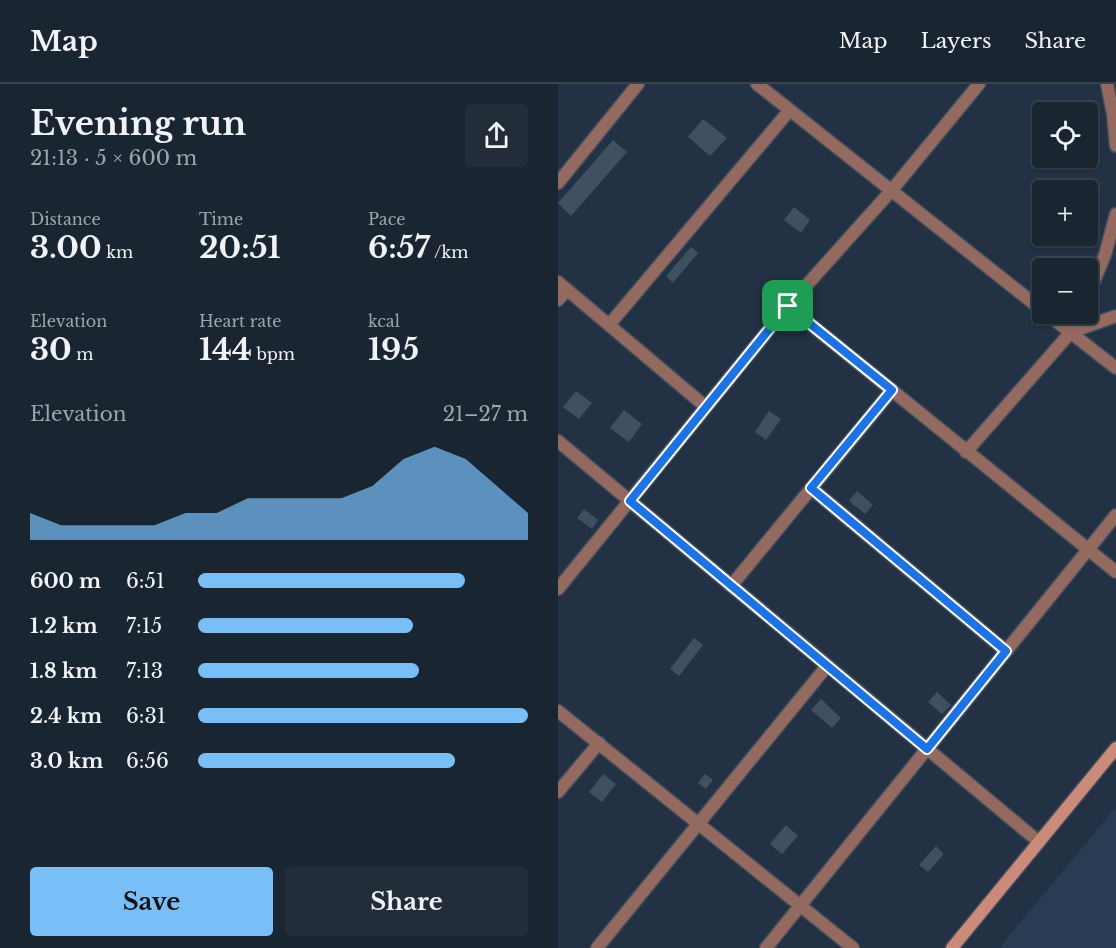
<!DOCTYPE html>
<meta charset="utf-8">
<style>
:root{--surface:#1a2532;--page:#232d3a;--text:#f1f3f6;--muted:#9fa5ac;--line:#38424d;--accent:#78bff8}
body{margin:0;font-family:"Libre Baskerville",serif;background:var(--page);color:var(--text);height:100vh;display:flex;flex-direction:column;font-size:22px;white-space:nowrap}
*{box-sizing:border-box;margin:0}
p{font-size:20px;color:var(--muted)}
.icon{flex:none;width:33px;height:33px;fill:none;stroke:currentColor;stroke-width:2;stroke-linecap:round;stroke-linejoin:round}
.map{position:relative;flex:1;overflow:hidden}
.drawer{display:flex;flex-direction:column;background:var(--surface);width:558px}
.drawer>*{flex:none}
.buttons{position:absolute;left:474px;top:18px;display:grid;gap:12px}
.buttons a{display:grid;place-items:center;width:66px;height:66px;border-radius:6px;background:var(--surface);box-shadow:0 2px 4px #0004,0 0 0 2px var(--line);font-size:30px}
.pin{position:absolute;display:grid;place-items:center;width:51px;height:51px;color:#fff;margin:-26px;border-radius:12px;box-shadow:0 3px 9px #0006}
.round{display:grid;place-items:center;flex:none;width:63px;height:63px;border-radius:6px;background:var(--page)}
.headline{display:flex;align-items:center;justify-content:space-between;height:102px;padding:0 30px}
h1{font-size:33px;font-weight:700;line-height:45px}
.figures{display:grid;grid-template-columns:repeat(3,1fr);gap:9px;height:102px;padding:6px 30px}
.figures div{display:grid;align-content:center}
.figures b{font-size:30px;font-weight:700}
.figures small{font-size:16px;font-weight:400}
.figures p{font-size:16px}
.chart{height:168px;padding:12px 30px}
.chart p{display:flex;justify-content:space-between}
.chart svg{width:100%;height:108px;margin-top:6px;fill:var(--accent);opacity:.7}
.cta{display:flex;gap:12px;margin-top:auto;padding:12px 30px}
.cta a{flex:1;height:69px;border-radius:6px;background:var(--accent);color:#111;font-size:24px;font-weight:700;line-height:69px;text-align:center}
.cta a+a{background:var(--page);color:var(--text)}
ul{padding:0 30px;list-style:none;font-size:20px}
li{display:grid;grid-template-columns:96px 72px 1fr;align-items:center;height:45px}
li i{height:15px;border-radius:8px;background:var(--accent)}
header{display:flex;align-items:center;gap:36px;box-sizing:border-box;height:84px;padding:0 30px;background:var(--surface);border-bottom:2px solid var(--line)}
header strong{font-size:28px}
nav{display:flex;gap:33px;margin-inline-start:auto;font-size:21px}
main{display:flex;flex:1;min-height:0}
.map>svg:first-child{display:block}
</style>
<header>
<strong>Map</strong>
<nav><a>Map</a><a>Layers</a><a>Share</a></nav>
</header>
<main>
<section class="drawer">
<div class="headline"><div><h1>Evening run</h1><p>21:13 · 5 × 600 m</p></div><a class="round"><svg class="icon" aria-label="share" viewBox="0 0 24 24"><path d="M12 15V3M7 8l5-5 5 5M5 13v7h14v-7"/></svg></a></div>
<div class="figures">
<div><p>Distance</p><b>3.00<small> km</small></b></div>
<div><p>Time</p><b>20:51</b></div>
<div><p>Pace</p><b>6:57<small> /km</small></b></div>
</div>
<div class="figures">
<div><p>Elevation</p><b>30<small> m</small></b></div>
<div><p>Heart rate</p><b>144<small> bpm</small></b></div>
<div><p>kcal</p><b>195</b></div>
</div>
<div class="chart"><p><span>Elevation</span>21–27 m</p>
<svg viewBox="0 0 160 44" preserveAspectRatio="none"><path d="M0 44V33L10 38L20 38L30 38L40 38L50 33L60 33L70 27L80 27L90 27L100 27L110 22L120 11L130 6L140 11L150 22L160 33V44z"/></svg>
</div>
<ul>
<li><b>600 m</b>6:51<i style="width:81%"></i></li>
<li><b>1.2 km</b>7:15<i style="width:65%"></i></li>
<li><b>1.8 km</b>7:13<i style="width:67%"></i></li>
<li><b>2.4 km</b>6:31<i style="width:100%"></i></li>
<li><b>3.0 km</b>6:56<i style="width:78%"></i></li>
</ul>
<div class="cta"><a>Save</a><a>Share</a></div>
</section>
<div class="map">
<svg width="558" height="864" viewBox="0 0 558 864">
<rect width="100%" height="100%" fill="#223143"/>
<polygon fill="#283c53" points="558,723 558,864 441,864"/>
<g fill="#405063">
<polygon points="145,35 169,54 152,72 130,53"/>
<polygon points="55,56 69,68 13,132 0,119"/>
<polygon points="236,123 252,136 243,149 226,136"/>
<polygon points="133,163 140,169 115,199 108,192"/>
<polygon points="18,307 34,319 21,335 5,323"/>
<polygon points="66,326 84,340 71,358 52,344"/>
<polygon points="211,327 223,335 208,356 197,348"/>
<polygon points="299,407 315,421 307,430 291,417"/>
<polygon points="26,425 40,436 34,445 19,434"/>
<polygon points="136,554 145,561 121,592 112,585"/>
<polygon points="379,608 393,621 384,630 370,618"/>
<polygon points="263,615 283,634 274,644 253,626"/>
<polygon points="45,690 58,700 44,718 31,708"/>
<polygon points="147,690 155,696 148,705 140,699"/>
<polygon points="228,741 240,752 224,770 212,760"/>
<polygon points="378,762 386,770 370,788 361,781"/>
</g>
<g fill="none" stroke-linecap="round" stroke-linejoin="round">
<g stroke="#404e5f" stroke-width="15">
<g id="street">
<polyline points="199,0 484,226"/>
<polyline points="549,0 555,30 558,62"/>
<polyline points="0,99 80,0"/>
<polyline points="0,198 148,323"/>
<polyline points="530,211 547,171 558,130"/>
<polyline points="0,216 9,206"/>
<polyline points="230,222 558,488"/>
<polyline points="489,230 558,284"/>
<polyline points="51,241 231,27"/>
<polyline points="513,248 558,232"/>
<polyline points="0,357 481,758"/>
<polyline points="408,368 513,248 521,230"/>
<polyline points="253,404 448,567"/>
<polyline points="173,502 334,306"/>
<polyline points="0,505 230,222 333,107 421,0"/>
<polyline points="0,627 295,864"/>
<polyline points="0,708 41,659"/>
<polyline points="39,864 269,582"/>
<polyline points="208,864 558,431"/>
</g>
</g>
<g stroke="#404e5f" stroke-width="15">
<polyline id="secondary" points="394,864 558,664"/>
</g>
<use href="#street" stroke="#946a5f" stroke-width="12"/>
<use href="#secondary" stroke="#cc8a79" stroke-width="12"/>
</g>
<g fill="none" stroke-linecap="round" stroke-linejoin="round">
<g stroke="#fff" stroke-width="12">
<polygon id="route" points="230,222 334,306 253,404 448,567 369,665 72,417"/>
</g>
<use href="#route" stroke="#1a73e8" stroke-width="8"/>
</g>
</svg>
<div class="buttons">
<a><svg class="icon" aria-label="locate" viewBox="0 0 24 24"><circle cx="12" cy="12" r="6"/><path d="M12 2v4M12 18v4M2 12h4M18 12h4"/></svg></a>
<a>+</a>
<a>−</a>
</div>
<div class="pin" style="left:230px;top:222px;background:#1e9e55"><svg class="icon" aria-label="arrive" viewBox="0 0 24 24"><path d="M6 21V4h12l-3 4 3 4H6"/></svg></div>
</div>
</main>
